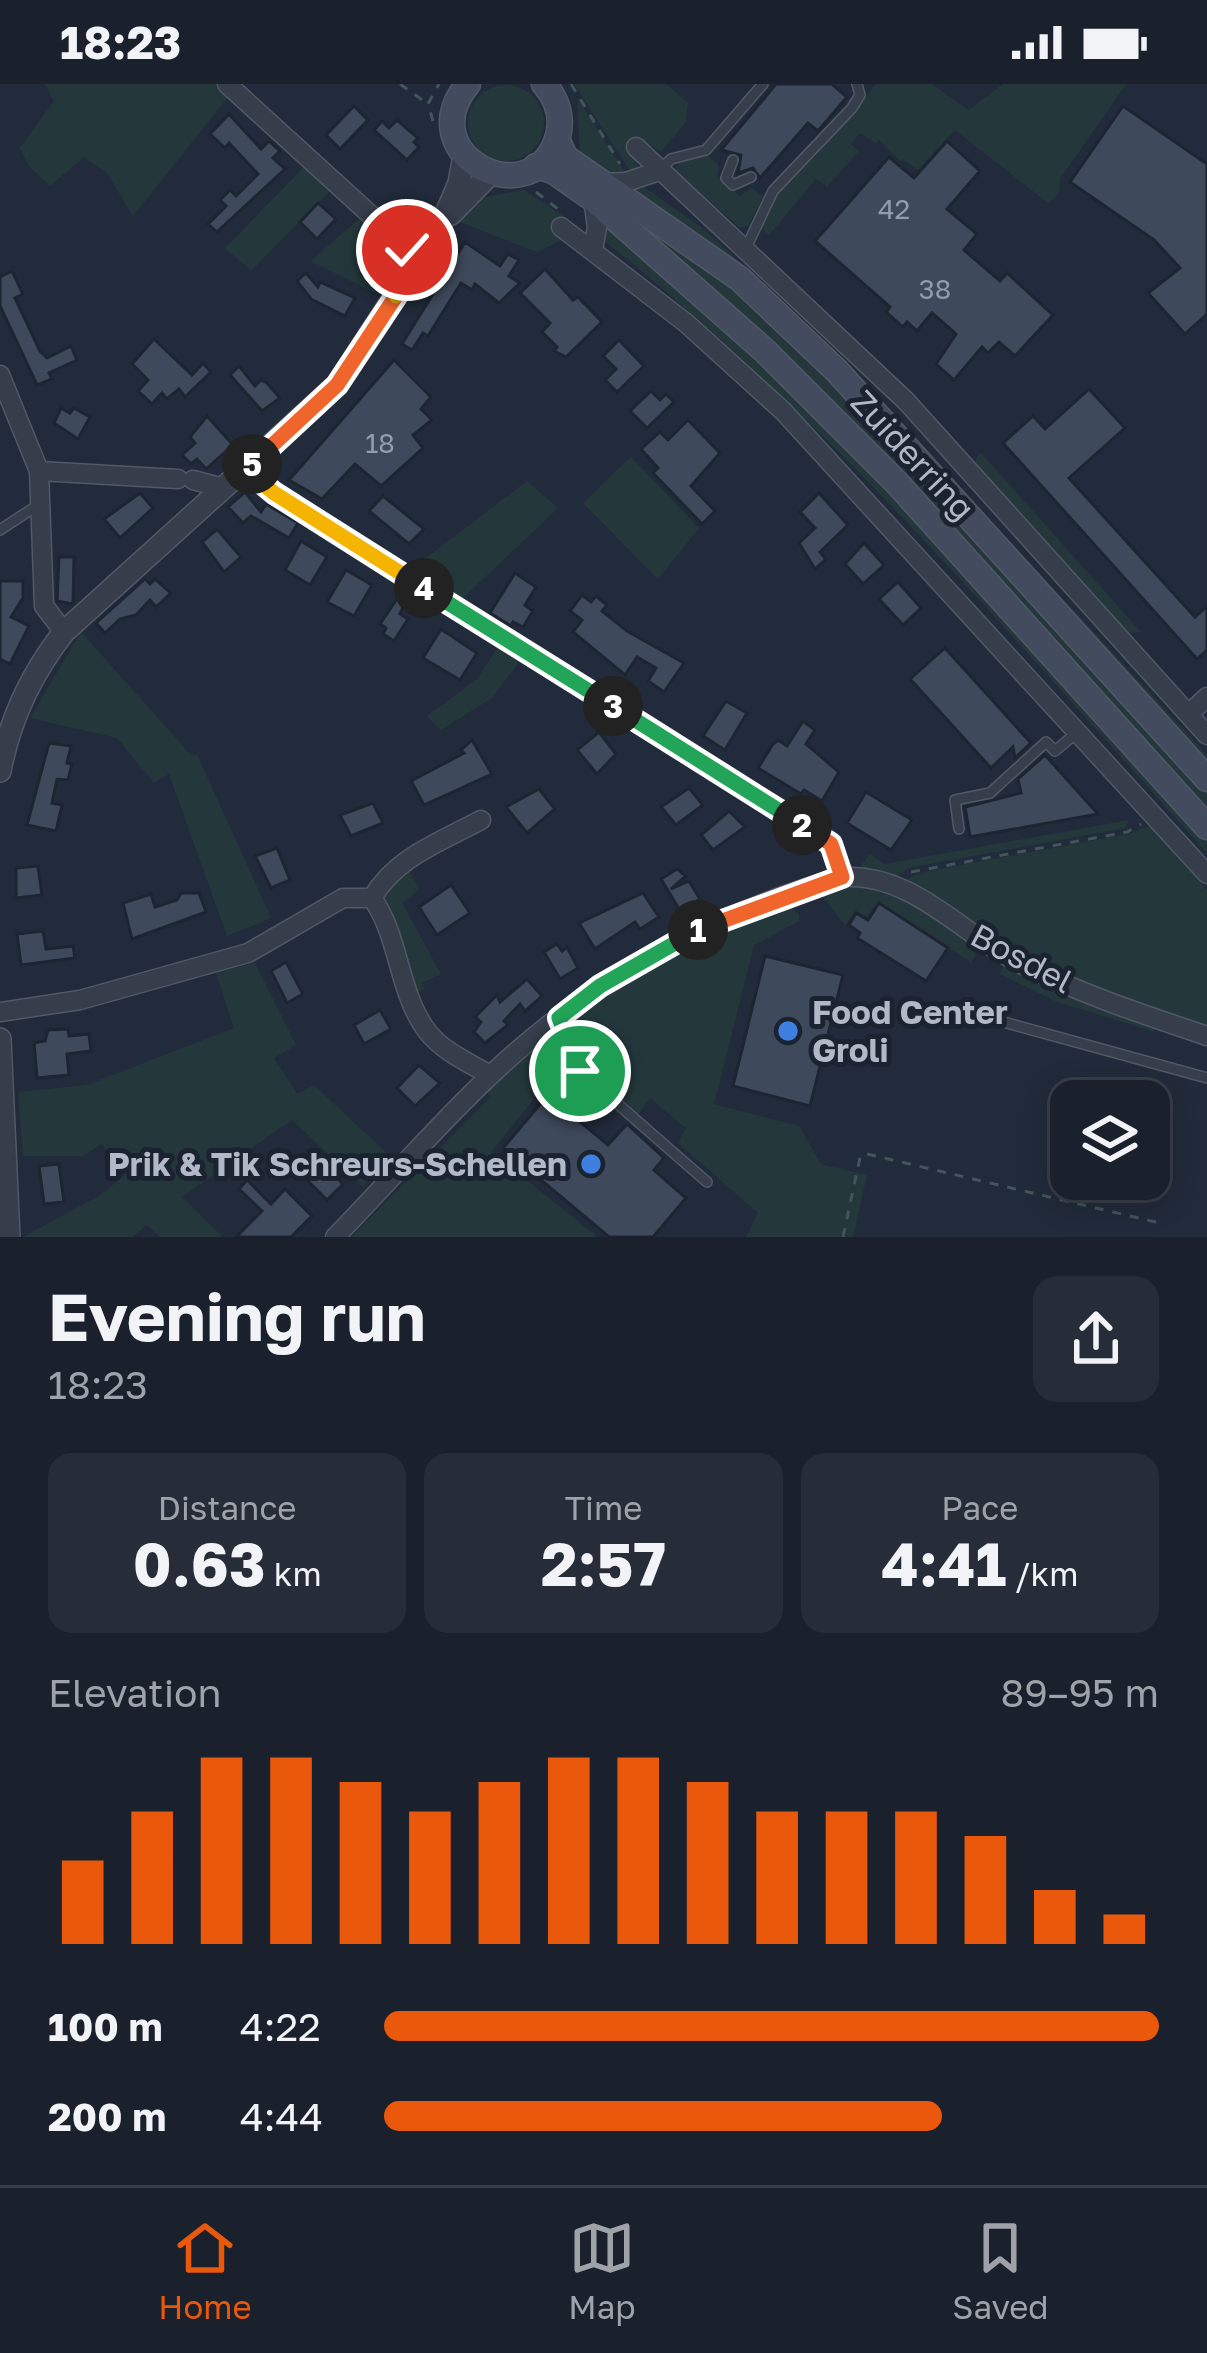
<!DOCTYPE html>
<meta charset="utf-8">
<style>
:root{--surface:#1a202c;--page:#272d38;--text:#f1f3f6;--muted:#9fa3a9;--line:#383e48;--accent:#ea580c}
body{margin:0;font-family:"Golos Text",sans-serif;background:var(--page);color:var(--text);height:100vh;display:flex;flex-direction:column;font-size:45px;white-space:nowrap}
*{box-sizing:border-box;margin:0}
p{font-size:39px;color:var(--muted)}
.icon{flex:none;width:66px;height:66px;fill:none;stroke:currentColor;stroke-width:2;stroke-linecap:round;stroke-linejoin:round}
.map{position:relative;height:1153px;overflow:hidden}
.details{display:flex;flex-direction:column;background:var(--surface);flex:1}
.details>*{flex:none}
.fabs{position:absolute;left:1050px;top:996px;display:grid;gap:24px}
.fabs a{display:grid;place-items:center;width:120px;height:120px;border-radius:24px;background:var(--surface);box-shadow:0 6px 30px #0003,0 0 0 3px var(--line);font-size:60px}
.pin{position:absolute;display:grid;place-items:center;width:102px;height:102px;color:#fff;margin:-51px;border:6px solid #fff;border-radius:50%;box-shadow:0 3px 12px #0007}
.km{position:absolute;width:60px;height:60px;margin:-30px;border-radius:50%;background:#222;color:#fff;font-size:33px;line-height:60px;text-align:center}
.round{display:grid;place-items:center;flex:none;width:126px;height:126px;border-radius:24px;background:var(--page)}
.headline{display:flex;align-items:center;justify-content:space-between;height:204px;padding:0 48px}
h1{font-size:66px;font-weight:700;line-height:90px}
.metrics{display:grid;grid-template-columns:repeat(3,1fr);gap:18px;height:204px;padding:12px 48px}
.metrics div{display:grid;align-content:center;border-radius:24px;background:var(--page);text-align:center}
.metrics b{font-size:60px;font-weight:700}
.metrics small{font-size:33px;font-weight:400}
.metrics p{font-size:33px}
.chart{height:336px;padding:24px 48px}
.chart p{display:flex;justify-content:space-between}
.chart svg{width:100%;height:216px;margin-top:12px;stroke:var(--accent);stroke-width:6}
ul{padding:0 48px;list-style:none;font-size:39px}
li{display:grid;grid-template-columns:192px 144px 1fr;align-items:center;height:90px}
li i{height:30px;border-radius:15px;background:var(--accent)}
.status{display:flex;justify-content:space-between;align-items:center;height:84px;padding:0 60px;background:var(--surface);direction:ltr}
.status svg{height:33px;fill:currentColor}
.tab-bar{display:flex;justify-content:space-around;align-items:center;height:168px;border-top:3px solid var(--line);background:var(--surface);font-size:33px;color:var(--muted)}
.tab-bar a{display:grid;justify-items:center;gap:6px}
.tab-bar .active{color:var(--accent)}
.map>svg:first-child{display:block}
</style>
<div class="status"><b>18:23</b><svg viewBox="0 0 49 12"><path d="M0 12V9h3v3zM5 12V6h3v6zM10 12V3h3v9zM15 12V0h3v12zM26 1h20v11H26zM47 4h2v5h-2z"/></svg></div>
<div class="map">
<svg width="1207" height="1153" viewBox="0 0 1207 1153">
<rect width="100%" height="100%" fill="#222b3b"/>
<g fill="#24383c">
<polygon points="45,0 215,0 228,13 133,132 107,89 84,73 50,102 29,82 20,64 54,17"/>
<polygon points="574,0 666,0 688,19 686,38 661,68 642,56 630,68 639,83 630,87"/>
<polygon points="876,0 932,0 969,26 1003,0 1126,0 1060,95 1059,110 1048,119 955,46 918,86 903,75 900,77 879,56 875,59 860,49 851,60 859,67 827,103 816,95 769,151 761,144 779,108 815,73"/>
<circle cx="506" cy="39" r="38"/>
<polygon points="577,14 627,91 608,92 580,71"/>
<polygon points="704,70 719,81 717,93 739,112 752,104 763,112 748,142 739,143 675,87 681,75"/>
<polygon points="305,82 331,106 251,187 225,164"/>
<polygon points="570,82 720,184 871,340 1207,709 1207,728"/>
<polygon points="641,101 705,146 836,268 1207,671 1207,682 955,405 625,107"/>
<polygon points="524,106 566,134 557,150 562,156 537,168 460,138 485,113"/>
<path d="M603,132L654,185L754,271L850,366L1207,756V769C1014,556 829,334 603,156Z"/>
<polygon points="361,133 396,165 401,177 379,211 311,177"/>
<polygon points="980,368 991,380 1141,548 1129,549 974,379"/>
<polygon points="631,373 699,444 658,495 583,419"/>
<polygon points="527,397 558,424 461,516 413,484"/>
<polygon points="81,548 192,672 197,670 271,834 227,852 169,690 154,699 117,654 30,634"/>
<polygon points="498,563 519,578 492,614 441,646 427,632 477,595"/>
<polygon points="1129,736 1125,744 909,784 896,792 859,784 870,770 885,780"/>
<polygon points="1150,742 1207,806 1207,944 1062,891 904,797 919,789 1128,750"/>
<polygon points="406,783 420,805 402,819 441,890 422,899 424,905 416,908 384,812"/>
<polygon points="860,798 888,804 979,862 972,879 878,818 867,833 856,827 845,841 819,808"/>
<path d="M783,818L799,830V837L754,861L714,1020L799,1042L821,1080L867,1091L853,1153H746L758,1129L678,1059L686,1044L650,1014L637,1031C610,1002 572,971 579,927L670,867Z"/>
<polygon points="255,879 296,961 274,974 297,1010 314,1001 391,1073 363,1103 292,1036 182,1113 223,1153 160,1153 147,1141 132,1153 23,1153 99,1112 125,1091 102,1060 82,1072 23,1072 18,1008 87,1001 234,944 216,889"/>
<polygon points="1005,879 1154,942 1154,948 1055,917 1000,890"/>
<polygon points="542,954 563,962 561,982 491,1068 598,1153 351,1153 491,1013 486,1007"/>
</g>
<g fill="#3e495b" stroke="#1d2532" stroke-width="3">
<polygon points="776,0 832,0 847,13 818,47 808,39 760,94 753,84 738,89 741,71 721,66"/>
<polygon points="354,22 368,36 340,65 326,51"/>
<polygon points="1123,22 1207,80 1207,230 1185,250 1148,209 1180,184 1154,156 1070,98"/>
<polygon points="229,30 261,65 269,57 280,67 273,74 285,85 217,148 208,140 226,122 220,116 230,106 236,112 258,90 229,59 225,64 210,50"/>
<polygon points="397,36 418,54 414,58 419,63 407,76 374,46 382,37 389,44"/>
<polygon points="947,57 980,87 947,125 977,150 964,166 1000,197 1007,189 1053,231 1015,272 999,258 988,269 982,263 954,296 936,280 956,250 932,229 917,247 907,238 903,243 886,228 890,223 815,157 889,73 914,94"/>
<polygon points="318,119 336,135 317,155 300,138"/>
<polygon points="465,158 500,182 508,170 519,176 509,192 520,199 499,219 475,200 472,206 461,199 428,252 423,249 412,266 402,260"/>
<polygon points="545,185 573,216 578,213 602,238 566,273 554,267 557,263 542,248 550,239 520,209"/>
<polygon points="12,187 23,210 15,214 40,267 47,274 71,262 77,276 49,289 52,295 37,301 0,222 0,193"/>
<polygon points="306,189 318,203 320,198 355,214 345,232 311,215 297,197"/>
<polygon points="154,255 192,291 203,279 211,288 185,313 179,305 167,315 162,309 152,320 138,307 148,296 132,280"/>
<polygon points="619,256 644,282 617,308 605,296 616,285 603,272"/>
<polygon points="394,276 431,313 421,325 432,336 413,351 423,364 381,402 355,380 322,415 289,396"/>
<polygon points="239,282 255,302 261,296 267,299 280,314 262,327 230,291"/>
<polygon points="1089,305 1125,344 1069,394 1195,533 1207,522 1207,566 1197,575 1003,359 1033,332 1045,345"/>
<polygon points="651,307 660,316 666,310 674,318 647,344 630,327"/>
<polygon points="61,324 70,329 74,324 90,333 78,355 54,339"/>
<polygon points="207,332 233,361 206,385 197,375 191,380 182,371 195,359 190,353"/>
<polygon points="688,336 720,369 691,402 715,427 702,440 653,389 658,384 641,365 660,348 668,356"/>
<polygon points="245,408 261,428 266,420 298,439 289,454 251,432 243,439 228,423"/>
<polygon points="140,409 153,424 120,454 104,435"/>
<polygon points="819,409 848,441 820,468 826,475 815,485 799,459 815,444 800,428"/>
<polygon points="383,412 424,445 409,460 369,427"/>
<polygon points="217,445 241,473 224,488 202,458"/>
<polygon points="301,457 327,473 310,501 285,486"/>
<polygon points="864,459 884,481 863,500 845,480"/>
<polygon points="59,473 74,473 73,520 57,517"/>
<polygon points="346,486 372,501 354,532 327,518"/>
<polygon points="515,489 536,503 525,521 533,527 523,543 513,538 511,542 490,529"/>
<polygon points="145,495 150,500 155,495 171,509 156,523 150,516 136,531 120,535 105,549 96,539"/>
<polygon points="0,497 23,497 23,514 11,533 29,542 10,580 0,575"/>
<polygon points="898,498 921,524 903,541 879,515"/>
<polygon points="403,506 409,509 400,530 408,535 394,557 383,550 386,544 380,540"/>
<polygon points="582,511 591,518 596,512 607,521 602,527 627,547 684,579 664,608 648,597 656,584 637,573 625,591 573,548 582,536 570,527"/>
<polygon points="441,545 477,569 460,596 423,574"/>
<polygon points="945,564 1031,659 1015,674 1013,663 991,684 910,595"/>
<polygon points="726,617 747,629 725,666 703,652"/>
<polygon points="803,637 815,646 806,660 839,688 822,717 804,706 801,710 758,684 773,660 778,656 787,662"/>
<polygon points="599,648 616,670 597,690 577,666"/>
<polygon points="472,656 492,690 424,721 411,697 464,669 461,666"/>
<polygon points="49,659 71,662 67,679 72,680 68,696 57,695 52,719 62,721 56,747 27,741"/>
<polygon points="1045,671 1098,730 970,753 965,723 1021,709 1018,695"/>
<polygon points="689,704 703,721 676,741 661,723"/>
<polygon points="539,705 555,725 527,749 506,723"/>
<polygon points="866,708 912,736 891,766 847,739"/>
<polygon points="373,719 383,739 351,752 340,731"/>
<polygon points="729,727 745,743 713,766 701,751"/>
<polygon points="277,764 290,796 271,804 255,772"/>
<polygon points="38,782 42,811 16,814 16,784"/>
<polygon points="677,785 686,792 671,805 689,797 700,815 684,825 679,825 661,795"/>
<polygon points="451,801 470,829 437,851 419,823"/>
<polygon points="181,809 199,809 206,828 132,855 123,819 151,810 155,823 177,816"/>
<polygon points="643,809 659,833 640,845 635,838 595,865 579,839"/>
<polygon points="879,819 948,864 926,897 857,854 860,849 849,841 856,829 868,836"/>
<polygon points="43,847 46,865 73,862 75,874 21,881 17,850"/>
<polygon points="557,860 562,867 567,863 578,884 560,895 544,868"/>
<polygon points="765,872 843,891 810,1022 733,1002"/>
<polygon points="286,878 303,910 287,919 271,887"/>
<polygon points="527,895 542,912 525,927 520,920 504,937 508,941 485,959 474,948 481,938 475,933 497,911 500,918"/>
<polygon points="380,926 391,945 364,960 354,941"/>
<polygon points="68,945 69,952 89,950 91,967 67,970 69,991 37,994 34,959 45,957 48,946"/>
<polygon points="419,981 440,999 415,1022 397,1004"/>
<polygon points="548,1011 608,1061 627,1040 664,1074 654,1086 686,1114 653,1153 609,1153 503,1064"/>
<polygon points="319,1076 343,1100 327,1116 308,1097 314,1091 310,1086"/>
<polygon points="59,1080 64,1118 44,1120 39,1082"/>
<polygon points="247,1096 271,1120 285,1105 312,1132 291,1153 236,1153 262,1127 239,1105"/>
</g>
<g fill="none" stroke-linecap="round" stroke-linejoin="round">
<g stroke="#515866" stroke-width="12">
<g id="service">
<polyline points="733,76 726,94 733,101 751,93"/>
<polyline points="660,86 671,75 706,66 763,0"/>
<polyline points="746,164 773,107 852,24 860,11 857,0"/>
<polyline points="0,446 41,419"/>
<polyline points="959,745 955,716 990,709 1046,658 1055,667 1075,650"/>
<polyline points="967,928 1207,994"/>
<polyline points="559,934 580,987 707,1098"/>
</g>
</g>
<g stroke="#515866" stroke-width="21">
<g id="minor">
<polyline points="227,0 419,175"/>
<polyline points="636,63 906,317 1207,651"/>
<polyline points="601,99 626,98 659,87"/>
<polyline points="593,115 597,143 593,167"/>
<polyline points="561,143 686,239 783,327 1207,790"/>
<polyline points="0,291 39,387 44,522 64,548"/>
<polyline points="246,386 275,409 831,760 842,793"/>
<polyline points="39,387 178,395"/>
<polyline points="193,396 223,404"/>
<polyline points="1189,630 1207,613"/>
<path d="M372,814C396,773 440,758 481,736"/>
<path d="M0,928L80,916L248,869L343,814H372C400,853 398,909 427,947C442,967 469,979 490,991"/>
<path d="M335,1153C388,1099 438,1040 494,988C593,895 711,830 842,793C915,789 961,851 1023,881C1081,910 1145,931 1207,952"/>
</g>
</g>
<g stroke="#515866" stroke-width="24">
<g id="tertiary">
<polyline points="451,130 491,89"/>
<path d="M0,687C10,634 31,590 64,548L337,301L442,139L459,99L464,71"/>
<polyline points="0,955 9,1153"/>
</g>
</g>
<g stroke="#515866" stroke-width="27">
<g id="secondary">
<path d="M468,0C408,73 535,134 558,52C563,33 557,15 544,0"/>
<polyline points="557,55 565,73 740,195 837,287 1207,695"/>
<polyline points="536,82 553,87 593,115 765,267 897,399 1207,743"/>
</g>
</g>
<g stroke="#42555a" stroke-width="3" stroke-dasharray="9 9" stroke-linecap="butt">
<polyline points="400,0 428,20"/>
<polyline points="571,0 620,80"/>
<polyline points="433,37 428,20 439,0"/>
<polyline points="536,108 562,128"/>
<polyline points="911,788 1127,748 1141,740"/>
<polyline points="867,1070 1164,1140"/>
<polyline points="843,1153 861,1069"/>
</g>
<use href="#service" stroke="#363d4b" stroke-width="9"/>
<use href="#minor" stroke="#363d4b" stroke-width="18"/>
<use href="#tertiary" stroke="#363d4b" stroke-width="21"/>
<use href="#secondary" stroke="#434c5f" stroke-width="24"/>
</g>
<g fill="none" stroke-linecap="round" stroke-linejoin="round">
<g stroke="#fff" stroke-width="24">
<polyline id="split-1" points="580,987 559,934 600,902 698,846"/>
</g>
<g stroke="#fff" stroke-width="24">
<polyline id="split-2" points="698,846 842,793 831,760 802,741"/>
</g>
<g stroke="#fff" stroke-width="24">
<polyline id="split-3" points="613,622 802,741"/>
</g>
<g stroke="#fff" stroke-width="24">
<polyline id="split-4" points="424,504 613,622"/>
</g>
<g stroke="#fff" stroke-width="24">
<polyline id="split-5" points="252,380 246,386 274,409 424,504"/>
</g>
<g stroke="#fff" stroke-width="24">
<polyline id="split-6" points="252,380 337,301 396,212"/>
</g>
<g stroke="#fff" stroke-width="24">
<polyline id="split-7" points="396,212 419,175 407,166"/>
</g>
<use href="#split-1" stroke="#22a559" stroke-width="15"/>
<use href="#split-2" stroke="#f0652b" stroke-width="15"/>
<use href="#split-3" stroke="#22a559" stroke-width="15"/>
<use href="#split-4" stroke="#22a559" stroke-width="15"/>
<use href="#split-5" stroke="#f5b400" stroke-width="15"/>
<use href="#split-6" stroke="#f0652b" stroke-width="15"/>
<use href="#split-7" stroke="#f5b400" stroke-width="15"/>
</g>
<g fill="#3f7fe0" stroke="#1b2330" stroke-width="4.5">
<circle cx="788" cy="947" r="12"/>
<circle cx="591" cy="1080" r="12"/>
</g>
<g text-anchor="middle" stroke-width="10" stroke-linejoin="round" paint-order="stroke">
<g font-size="27" fill="#949cac">
<text x="894" y="135">42</text>
<text x="935" y="215">38</text>
<text x="380" y="369">18</text>
</g>
<g font-size="33" fill="#b1b8c7" stroke="#1b2330">
<text transform="translate(913 371) rotate(47)" y="12">Zuiderring</text>
<text transform="translate(1022 874) rotate(28)" y="12">Bosdel</text>
</g>
<g font-size="33" font-weight="bold" fill="#b1b8c7" stroke="#1b2330" text-anchor="start">
<text x="812" y="940">Food Center<tspan x="812" dy="38">Groli</tspan></text>
<text x="567" y="1092" text-anchor="end">Prik &amp; Tik Schreurs-Schellen</text>
</g>
</g>
</svg>
<div class="fabs">
<a><svg class="icon" aria-label="layers" viewBox="0 0 24 24"><path d="M12 4l9 5-9 5-9-5zM3 14l9 5 9-5"/></svg></a>
</div>
<div class="pin" style="left:580px;top:987px;background:#1e9e55"><svg class="icon" aria-label="arrive" viewBox="0 0 24 24"><path d="M6 21V4h12l-3 4 3 4H6"/></svg></div>
<div class="pin" style="left:407px;top:166px;background:#d93025"><svg class="icon" aria-label="check" viewBox="0 0 24 24"><path d="M5 12l5 5 9-10"/></svg></div>
<b class="km" style="left:698px;top:846px">1</b>
<b class="km" style="left:802px;top:741px">2</b>
<b class="km" style="left:613px;top:622px">3</b>
<b class="km" style="left:424px;top:504px">4</b>
<b class="km" style="left:252px;top:380px">5</b>
</div>
<section class="details">
<div class="headline"><div><h1>Evening run</h1><p>18:23</p></div><a class="round"><svg class="icon" aria-label="share" viewBox="0 0 24 24"><path d="M12 15V3M7 8l5-5 5 5M5 13v7h14v-7"/></svg></a></div>
<div class="metrics">
<div><p>Distance</p><b>0.63<small> km</small></b></div>
<div><p>Time</p><b>2:57</b></div>
<div><p>Pace</p><b>4:41<small> /km</small></b></div>
</div>
<div class="chart"><p><span>Elevation</span>89–95 m</p>
<svg viewBox="0 0 160 44" preserveAspectRatio="none"><path d="M5 44V27M15 44V17M25 44V6M35 44V6M45 44V11M55 44V17M65 44V11M75 44V6M85 44V6M95 44V11M105 44V17M115 44V17M125 44V17M135 44V22M145 44V33M155 44V38"/></svg>
</div>
<ul>
<li><b>100 m</b>4:22<i style="width:100%"></i></li>
<li><b>200 m</b>4:44<i style="width:72%"></i></li>
</ul>
</section>
<nav class="tab-bar">
<a class="active"><svg class="icon" aria-label="home" viewBox="0 0 24 24"><path d="M3 11l9-7 9 7M6 9v11h12V9"/></svg>Home</a>
<a><svg class="icon" aria-label="map" viewBox="0 0 24 24"><path d="M3 6l6-2 6 2 6-2v14l-6 2-6-2-6 2zM9 4v14M15 6v14"/></svg>Map</a>
<a><svg class="icon" aria-label="saved" viewBox="0 0 24 24"><path d="M7 4h10v16l-5-4-5 4z"/></svg>Saved</a>
</nav>
